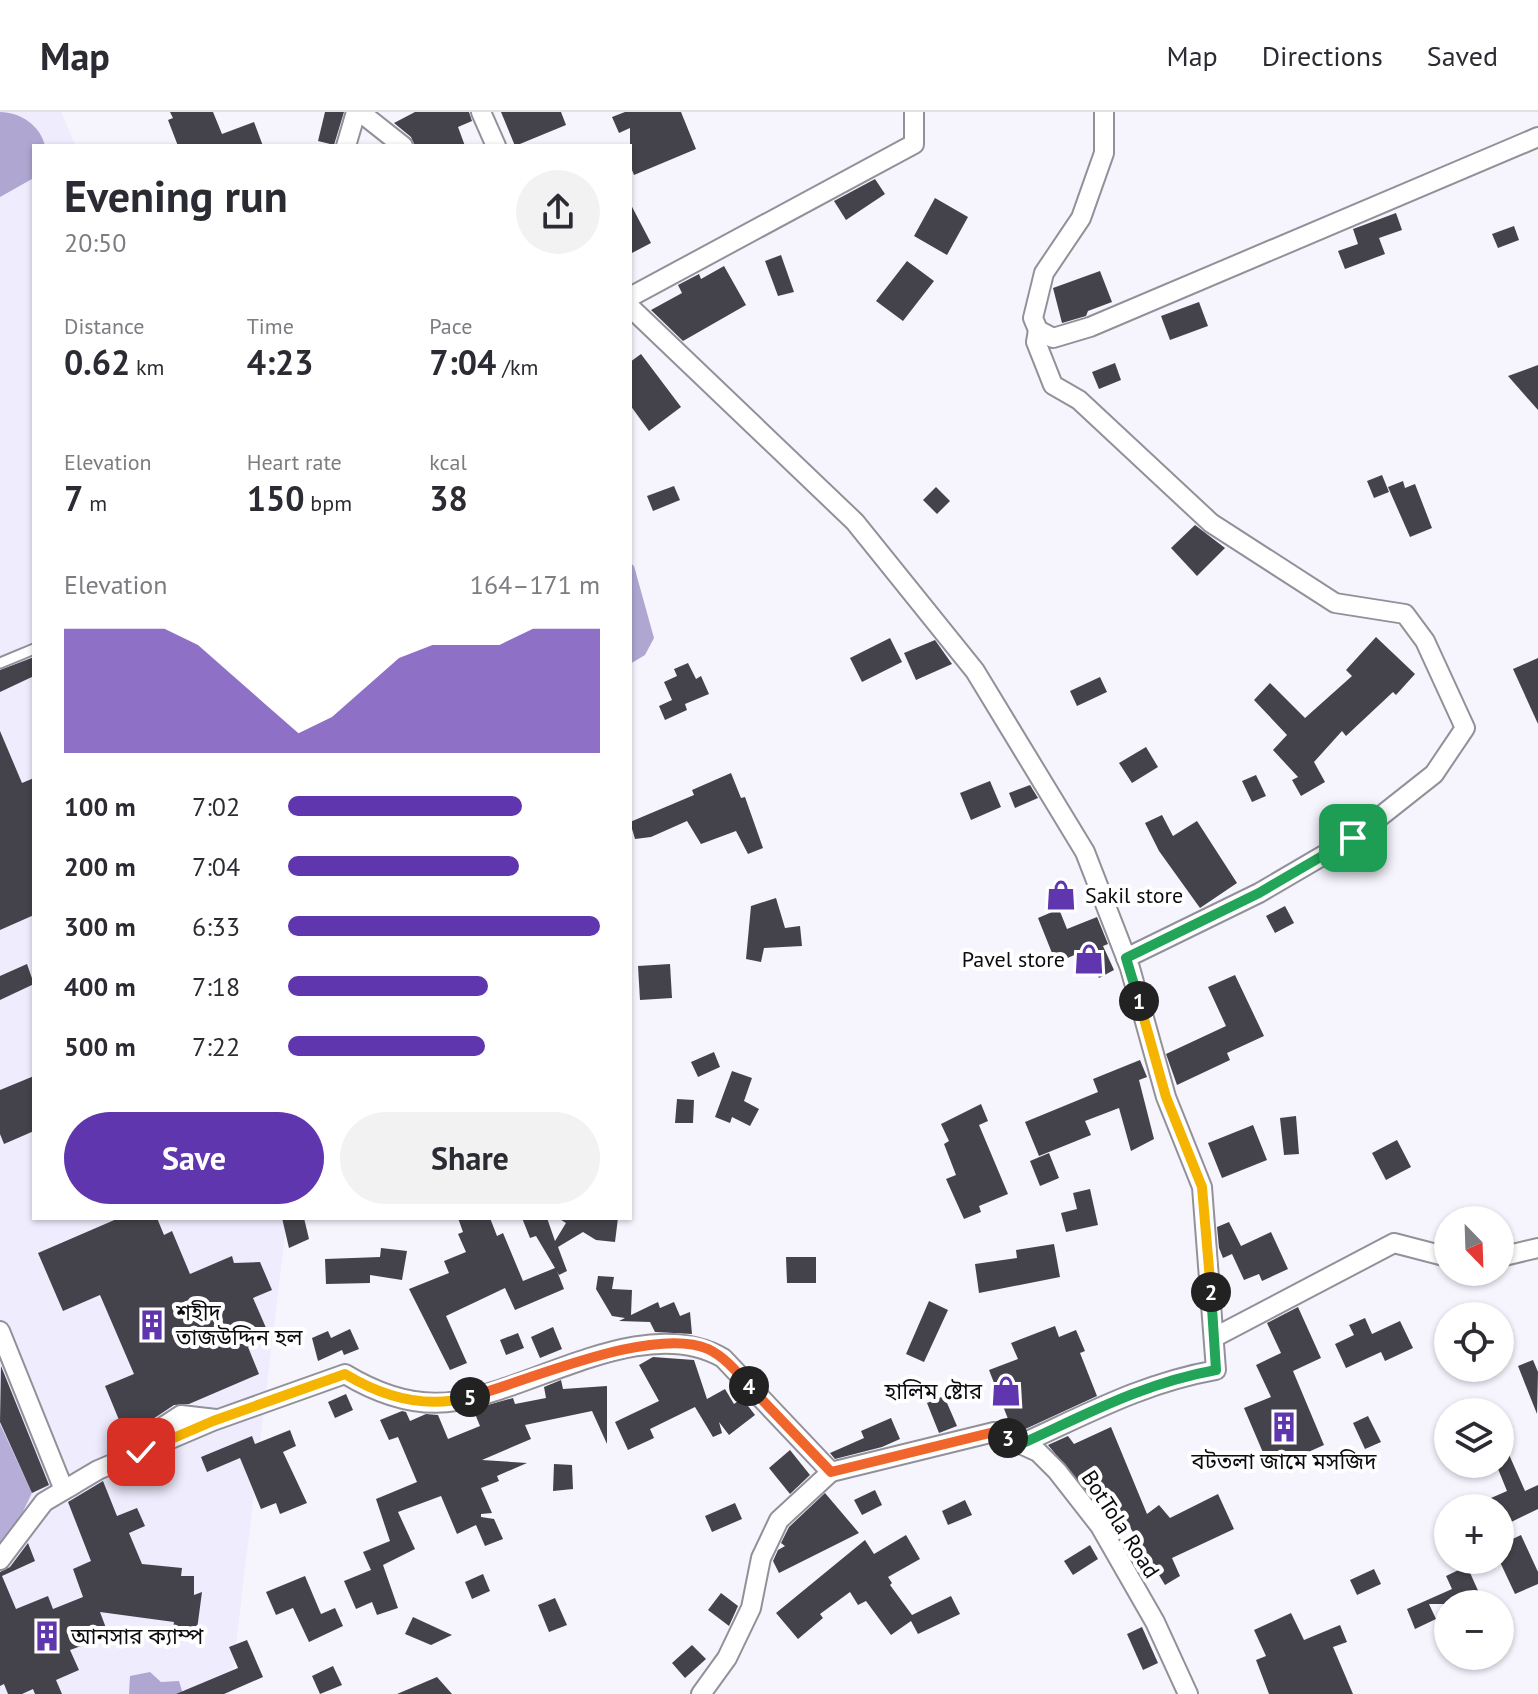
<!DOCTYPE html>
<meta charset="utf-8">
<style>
:root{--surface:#fff;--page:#f2f2f3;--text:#2b2b33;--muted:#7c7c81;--line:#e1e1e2;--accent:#5f36ae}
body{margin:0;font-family:"PT Sans","Noto Sans Bengali",sans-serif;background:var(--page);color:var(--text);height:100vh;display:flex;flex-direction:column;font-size:30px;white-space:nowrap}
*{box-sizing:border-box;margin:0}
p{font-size:26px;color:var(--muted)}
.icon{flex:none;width:44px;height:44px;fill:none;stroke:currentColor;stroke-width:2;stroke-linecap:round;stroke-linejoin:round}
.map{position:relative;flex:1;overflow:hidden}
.side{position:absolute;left:32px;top:32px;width:600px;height:1076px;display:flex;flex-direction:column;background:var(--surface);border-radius:0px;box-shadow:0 2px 6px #0004}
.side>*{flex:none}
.needle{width:52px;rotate:157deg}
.buttons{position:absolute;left:1434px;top:1094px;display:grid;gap:16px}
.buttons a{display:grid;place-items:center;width:80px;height:80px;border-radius:50%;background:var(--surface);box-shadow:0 2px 6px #0004;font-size:40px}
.pin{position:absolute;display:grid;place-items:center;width:68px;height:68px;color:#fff;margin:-34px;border-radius:16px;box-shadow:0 4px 12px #0006}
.km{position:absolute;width:40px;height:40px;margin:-20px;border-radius:50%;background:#222;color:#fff;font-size:22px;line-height:40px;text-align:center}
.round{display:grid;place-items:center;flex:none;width:84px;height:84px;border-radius:42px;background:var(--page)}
.head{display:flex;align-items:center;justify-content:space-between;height:136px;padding:0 32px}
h1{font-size:44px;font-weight:600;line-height:60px}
.stats{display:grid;grid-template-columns:repeat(3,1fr);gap:12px;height:136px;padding:8px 32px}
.stats div{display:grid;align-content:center}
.stats b{font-size:34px;font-weight:600}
.stats small{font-size:22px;font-weight:400}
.stats p{font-size:22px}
.chart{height:224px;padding:16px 32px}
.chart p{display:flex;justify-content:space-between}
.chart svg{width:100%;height:144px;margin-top:8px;fill:var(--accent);opacity:.7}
.cta{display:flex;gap:16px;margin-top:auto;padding:16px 32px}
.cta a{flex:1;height:92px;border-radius:48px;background:var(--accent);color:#fff;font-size:32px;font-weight:600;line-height:92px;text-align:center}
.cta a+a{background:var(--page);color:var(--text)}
ul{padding:0 32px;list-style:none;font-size:26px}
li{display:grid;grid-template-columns:128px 96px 1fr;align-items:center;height:60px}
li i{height:20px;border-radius:10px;background:var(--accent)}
header{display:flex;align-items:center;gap:48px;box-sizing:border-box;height:112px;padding:0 40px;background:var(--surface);border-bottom:2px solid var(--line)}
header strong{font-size:38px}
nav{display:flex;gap:44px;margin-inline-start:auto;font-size:28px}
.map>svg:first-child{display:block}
</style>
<header>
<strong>Map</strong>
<nav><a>Map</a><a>Directions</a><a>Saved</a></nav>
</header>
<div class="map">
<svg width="1538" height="1582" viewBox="0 0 1538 1582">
<rect width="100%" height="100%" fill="#f6f5fe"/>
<polygon fill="#eeecfd" points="0,0 61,0 76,34 34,34 34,1106 287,1106 230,1582 0,1582"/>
<polygon fill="#b6aed9" points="0,1312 32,1381 0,1447"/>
<g fill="#afa7d2">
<path d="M0,0C20,0 41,14 45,34H34L32,67L0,85Z"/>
<polygon points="630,451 634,454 654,526 645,543 630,552"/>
<polygon points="150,1560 161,1570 179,1569 183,1582 129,1582 130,1564"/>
</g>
<g fill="#44434b">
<polygon points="170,0 213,0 222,22 254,10 263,34 178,34 168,8 173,6"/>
<polygon points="325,0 344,0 334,33 318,29"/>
<polygon points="415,0 469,0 472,9 458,15 465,34 415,34 411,25 394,11"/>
<polygon points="501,0 561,0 566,13 515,34"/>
<polygon points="625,0 681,0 696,37 634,63 630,53 630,16 619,21 612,5"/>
<polygon points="875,67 885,82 846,108 834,89"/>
<polygon points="935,86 968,105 947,143 914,124"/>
<polygon points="630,91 651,131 630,142"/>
<polygon points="1396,101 1402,118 1379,126 1385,142 1345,157 1338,139 1358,132 1353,117"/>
<polygon points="1514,114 1519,128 1498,136 1492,122"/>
<polygon points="781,143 794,180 778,184 765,149"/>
<polygon points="907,149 934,169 903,209 876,189"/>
<polygon points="724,154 746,193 683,229 651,198 682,181 678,173 699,162 701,167"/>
<polygon points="1100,159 1112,190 1088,199 1086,204 1062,211 1053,176"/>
<polygon points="1199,190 1208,214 1170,228 1161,204"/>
<polygon points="641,242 681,295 649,319 630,293 630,250"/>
<polygon points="1115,251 1121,268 1099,277 1092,260"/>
<polygon points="1538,253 1538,298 1508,264"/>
<polygon points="1382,363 1389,380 1374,386 1367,369"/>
<polygon points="1403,369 1405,376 1415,372 1432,416 1410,425 1388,375"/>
<polygon points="674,374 680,388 653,399 647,384"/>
<polygon points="936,375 950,389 937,402 923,388"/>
<polygon points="1195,413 1225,436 1197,464 1171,436"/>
<polygon points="1376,525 1415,562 1396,583 1393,580 1346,624 1342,619 1314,650 1325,670 1301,684 1292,668 1298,665 1273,638 1287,623 1254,588 1270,571 1305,606 1352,564 1346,558"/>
<polygon points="890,526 902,550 862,570 850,546"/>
<polygon points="935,528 952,552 916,568 904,541"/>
<polygon points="34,545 34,564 0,580 0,558"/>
<polygon points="1538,546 1538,612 1513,557"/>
<polygon points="688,551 696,567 701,564 709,582 685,592 687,598 665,608 659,594 672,588 664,570 677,564 674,557"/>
<polygon points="1100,565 1107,580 1077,594 1070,579"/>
<polygon points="0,619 22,671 34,666 34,803 0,818"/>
<polygon points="1146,635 1158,655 1132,671 1119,651"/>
<polygon points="731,661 741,686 745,685 763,736 748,742 736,719 701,732 687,709 651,725 635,727 630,710 694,683 692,678"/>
<polygon points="1256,663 1266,684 1252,690 1242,669"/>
<polygon points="990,669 1001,695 971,708 960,681"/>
<polygon points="1030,673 1038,686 1015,696 1009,681"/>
<polygon points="1162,703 1173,724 1197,709 1237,771 1200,796 1159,739 1145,711"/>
<polygon points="776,786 785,816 800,814 802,834 764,836 761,850 746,847 751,794"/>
<polygon points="1285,794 1294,811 1275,821 1266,804"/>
<polygon points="1059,797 1067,817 1097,805 1108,832 1103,834 1114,858 1099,866 1086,838 1056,851 1038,806"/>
<polygon points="27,852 34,872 0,888 0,864"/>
<polygon points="670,852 672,886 640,888 638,854"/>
<polygon points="1235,863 1264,924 1227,941 1230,948 1177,973 1166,942 1226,914 1208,875"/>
<polygon points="714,940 720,955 698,965 691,950"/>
<polygon points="1140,948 1147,965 1139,968 1154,1027 1131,1039 1119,996 1085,1009 1091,1023 1039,1044 1025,1010 1098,980 1093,967"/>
<polygon points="732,959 752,966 744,989 759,997 750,1014 732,1005 730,1011 715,1005"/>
<polygon points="34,964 34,1019 4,1032 0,1022 0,978"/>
<polygon points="677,987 694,988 693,1011 675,1011"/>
<polygon points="981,992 988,1009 979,1013 1008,1082 979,1094 981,1100 964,1107 946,1067 956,1063 944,1032 949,1029 941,1012"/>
<polygon points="1296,1004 1299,1042 1284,1043 1280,1006"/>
<polygon points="1253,1013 1267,1048 1222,1066 1208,1031"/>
<polygon points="1397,1028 1411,1055 1386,1068 1372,1041"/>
<polygon points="1049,1041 1059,1066 1040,1074 1030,1049"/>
<polygon points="1090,1077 1098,1113 1066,1120 1061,1101 1077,1097 1073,1081"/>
<polygon points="119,1106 157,1106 164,1123 172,1119 190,1162 232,1144 234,1151 260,1150 272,1178 253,1186 270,1225 248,1235 259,1262 189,1292 174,1293 150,1309 124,1320 105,1274 134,1262 100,1183 63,1199 38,1141"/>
<polygon points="282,1106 304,1106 309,1127 289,1136"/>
<polygon points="458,1106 490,1106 497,1124 503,1121 523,1169 555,1156 536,1124 530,1126 522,1106 547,1106 555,1129 566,1111 558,1106 618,1106 615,1130 596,1128 583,1120 558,1135 567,1159 559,1163 557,1159 564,1177 515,1198 505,1176 446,1204 467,1251 450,1258 409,1177 449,1161 444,1149 466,1140 458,1122 463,1120"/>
<polygon points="1229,1110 1241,1134 1271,1120 1288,1157 1262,1169 1259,1162 1244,1168 1232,1142 1223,1146 1219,1136 1217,1115"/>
<polygon points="1054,1132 1060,1165 979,1181 975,1152 1017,1146 1016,1138"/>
<polygon points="381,1136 407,1139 402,1168 370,1163 370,1171 326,1172 325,1147 380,1145"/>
<polygon points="786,1145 816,1145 816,1171 787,1171"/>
<polygon points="598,1164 614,1165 612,1177 632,1178 631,1203 658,1190 660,1196 674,1190 680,1204 690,1200 692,1222 655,1220 650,1210 619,1209 625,1206 612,1204 596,1177"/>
<polygon points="929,1189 948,1198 924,1250 906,1242"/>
<polygon points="1298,1195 1321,1246 1293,1259 1324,1333 1270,1357 1244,1296 1271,1285 1256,1253 1281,1241 1267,1211"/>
<polygon points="1365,1206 1372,1222 1400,1209 1413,1236 1385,1249 1381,1240 1346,1256 1335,1232 1354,1223 1349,1213"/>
<polygon points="1055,1214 1059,1225 1076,1218 1085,1239 1080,1241 1097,1284 1021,1319 1013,1315 1008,1307 989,1258 1018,1247 1011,1231"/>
<polygon points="553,1215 562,1237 540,1246 531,1225"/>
<polygon points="350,1217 359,1237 344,1243 342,1238 318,1249 312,1226 328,1219 331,1226"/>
<polygon points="518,1221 524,1236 506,1243 500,1228"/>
<polygon points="653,1245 694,1248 707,1287 725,1277 734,1292 742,1286 755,1303 729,1323 719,1310 722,1321 713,1325 695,1295 650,1317 654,1326 628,1338 615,1310 659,1289 639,1253"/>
<polygon points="1533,1248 1538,1260 1537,1302 1518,1254"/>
<polygon points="1,1254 49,1373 32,1381 0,1310"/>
<polygon points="561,1268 563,1277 607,1274 607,1332 592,1299 525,1313 531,1327 482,1348 527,1351 497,1364 499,1369 481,1376 492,1401 481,1402 481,1405 494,1407 503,1427 485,1434 476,1413 457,1422 441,1384 398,1400 415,1437 383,1453 398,1496 377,1503 372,1490 356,1497 344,1469 371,1458 363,1440 390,1429 376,1387 417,1370 398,1325 389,1328 380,1308 402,1299 406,1300 410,1309 426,1302 438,1303 448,1327 480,1314 473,1297 513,1286 515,1292 546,1286 544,1275"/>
<polygon points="346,1282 353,1298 335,1306 328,1290"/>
<polygon points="944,1284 957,1314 939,1321 927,1291"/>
<polygon points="1368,1304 1381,1330 1365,1337 1353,1311"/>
<polygon points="891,1306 900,1327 882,1335 835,1347 830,1341 864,1326 861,1319"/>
<polygon points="1111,1315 1147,1402 1159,1393 1170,1406 1218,1382 1234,1417 1172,1446 1180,1464 1165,1473 1119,1397 1108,1405 1048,1333 1068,1324 1074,1332"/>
<polygon points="290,1318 296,1334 283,1340 307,1391 280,1402 276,1391 261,1397 240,1346 207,1360 201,1345 252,1324 255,1332"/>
<polygon points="1500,1322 1525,1379 1538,1373 1538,1397 1503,1414 1500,1396 1495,1396 1491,1386 1507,1379 1496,1352 1500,1352"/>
<polygon points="790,1338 810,1363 790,1382 769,1356"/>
<polygon points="554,1352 572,1353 573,1377 553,1379"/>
<polygon points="103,1369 117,1404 137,1396 145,1414 129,1421 142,1452 182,1456 181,1464 194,1464 194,1483 202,1480 196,1525 172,1522 174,1510 100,1500 109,1524 70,1538 79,1558 56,1568 62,1582 35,1582 33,1577 22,1582 8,1582 4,1572 0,1574 0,1460 10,1455 28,1431 35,1449 2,1464 16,1497 48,1484 53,1497 83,1485 73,1457 91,1449 68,1390"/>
<polygon points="875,1378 882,1393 862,1403 854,1388"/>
<polygon points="825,1381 859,1421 779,1461 773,1449 778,1438 785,1434 781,1431 789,1415"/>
<polygon points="965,1388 972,1403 948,1413 942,1399"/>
<polygon points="735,1391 742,1407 712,1420 705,1404"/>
<polygon points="906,1423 920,1447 888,1465 892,1471 890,1473 912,1503 951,1484 960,1502 918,1522 911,1509 891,1523 866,1489 858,1493 850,1480 820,1502 823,1506 798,1527 776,1501 865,1428 874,1442"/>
<polygon points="1521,1423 1538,1460 1538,1472 1515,1482 1500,1450 1500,1433"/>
<polygon points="1090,1433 1098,1447 1073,1463 1064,1449"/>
<polygon points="1467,1454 1480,1483 1461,1492 1429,1492 1436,1507 1415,1517 1407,1497 1452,1477 1446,1464"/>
<polygon points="1374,1457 1381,1472 1357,1483 1350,1468"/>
<polygon points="483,1462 490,1479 472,1487 465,1470"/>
<polygon points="305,1464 321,1502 335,1496 343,1514 309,1530 293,1496 276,1503 266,1480"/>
<polygon points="721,1481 738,1494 729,1514 708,1498"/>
<polygon points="555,1486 567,1513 549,1520 538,1493"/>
<polygon points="1291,1501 1304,1528 1340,1513 1347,1530 1333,1535 1353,1582 1269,1582 1256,1548 1266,1544 1254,1518"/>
<polygon points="413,1505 452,1523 431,1533 405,1522"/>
<polygon points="1142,1515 1158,1551 1143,1558 1127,1522"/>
<polygon points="247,1528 263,1565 224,1582 176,1582 238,1556 229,1535"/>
<polygon points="692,1533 706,1547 685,1566 672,1551"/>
<polygon points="333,1554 342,1573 320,1582 312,1564"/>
<polygon points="437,1565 452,1582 397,1582"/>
</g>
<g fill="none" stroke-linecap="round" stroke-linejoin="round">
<g stroke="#92919a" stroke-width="13">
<polyline id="service" points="0,551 34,537"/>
</g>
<g stroke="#92919a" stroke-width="22">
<g id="minor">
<polyline points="360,0 403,34"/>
<polyline points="481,0 496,34"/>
<polyline points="1104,0 1104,41 1081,106 1044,161 1033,206 1038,218 1053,226 1090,215 1538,25"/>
<polyline points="346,34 356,0"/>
<polyline points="630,185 914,32 914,0"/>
<path d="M630,195L855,410L975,559L1085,740L1130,856L1166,985L1202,1075L1216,1258C1143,1271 1087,1302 1021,1332"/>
<polyline points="1038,218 1036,230 1053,273 1079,288 1211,411 1335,491 1405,502 1425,529 1465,616 1434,662 1353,726 1259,781 1126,846"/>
<polyline points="1500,1145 1538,1136"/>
<polyline points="0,1219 64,1378 73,1373"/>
<polyline points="1215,1225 1394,1131 1448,1145"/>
<polyline points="135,1333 181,1303 216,1307"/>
<polyline points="831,1360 994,1320 1038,1340 1057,1359 1100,1414 1155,1510 1188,1582"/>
<path d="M0,1448L44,1390L98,1358L213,1309L345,1262C378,1282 417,1296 457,1289C538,1275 645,1201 723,1246L831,1360"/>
<polyline points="701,1582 727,1546 751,1496 761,1446 779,1408 831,1360"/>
</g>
</g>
<use href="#service" stroke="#fff" stroke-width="9"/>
<use href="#minor" stroke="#fff" stroke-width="18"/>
</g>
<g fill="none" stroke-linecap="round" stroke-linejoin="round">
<g stroke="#fff" stroke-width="16">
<polyline id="split-1" points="1139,889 1126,846 1259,781 1353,726"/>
</g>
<g stroke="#fff" stroke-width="16">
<polyline id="split-2" points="1139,889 1166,985 1202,1075 1211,1180"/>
</g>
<g stroke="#fff" stroke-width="16">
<path id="split-3" d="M1008,1326L1021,1332C1087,1302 1144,1271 1216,1258L1211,1180"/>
</g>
<g stroke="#fff" stroke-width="16">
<polyline id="split-4" points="749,1274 831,1360 994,1320 1008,1326"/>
</g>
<g stroke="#fff" stroke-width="16">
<path id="split-5" d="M470,1285C528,1269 653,1213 708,1237C725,1245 737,1260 749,1274"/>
</g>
<g stroke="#fff" stroke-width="16">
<path id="split-6" d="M141,1340L213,1309L345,1262C383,1285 426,1297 470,1285"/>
</g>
<use href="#split-1" stroke="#22a559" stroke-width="10"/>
<use href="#split-2" stroke="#f5b400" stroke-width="10"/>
<use href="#split-3" stroke="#22a559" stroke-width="10"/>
<use href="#split-4" stroke="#f0652b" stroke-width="10"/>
<use href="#split-5" stroke="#f0652b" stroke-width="10"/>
<use href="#split-6" stroke="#f5b400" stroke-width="10"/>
</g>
<defs>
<g id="shop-bare" transform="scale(2.4)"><path d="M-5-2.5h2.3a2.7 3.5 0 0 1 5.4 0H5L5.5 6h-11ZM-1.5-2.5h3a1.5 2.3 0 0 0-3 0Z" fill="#5f36ae" stroke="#fff" stroke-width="2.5" paint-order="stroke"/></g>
<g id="building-bare" transform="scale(2.4)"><path d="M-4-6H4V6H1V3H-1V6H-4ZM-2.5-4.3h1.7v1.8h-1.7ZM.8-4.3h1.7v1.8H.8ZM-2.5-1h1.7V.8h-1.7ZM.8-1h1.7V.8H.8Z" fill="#5f36ae" stroke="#fff" stroke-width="2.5" paint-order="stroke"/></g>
</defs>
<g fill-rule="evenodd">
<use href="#shop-bare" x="1061" y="783"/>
<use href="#shop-bare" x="1089" y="847"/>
<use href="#building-bare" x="152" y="1213"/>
<use href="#shop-bare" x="1006" y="1279"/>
<use href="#building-bare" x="1284" y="1315"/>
<use href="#building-bare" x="47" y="1524"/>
</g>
<g text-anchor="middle" stroke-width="8" stroke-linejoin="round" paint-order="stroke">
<g font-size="22" fill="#0c0c0f" stroke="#fff" text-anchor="start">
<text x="1085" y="791">Sakil store</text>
<text x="1065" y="855" text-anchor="end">Pavel store</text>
<text x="176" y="1208">শহীদ<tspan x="176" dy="25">তাজউদ্দিন হল</tspan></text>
<text x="982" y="1287" text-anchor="end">হালিম ষ্টোর</text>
<text x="1284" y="1357" text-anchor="middle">বটতলা জামে মসজিদ</text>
<text x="71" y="1532">আনসার ক্যাম্প</text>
</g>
<g font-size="22" fill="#0c0c0f" stroke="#fff">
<text transform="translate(1121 1412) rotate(57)" y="8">BotTola Road</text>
</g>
</g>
</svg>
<div class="buttons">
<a><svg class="needle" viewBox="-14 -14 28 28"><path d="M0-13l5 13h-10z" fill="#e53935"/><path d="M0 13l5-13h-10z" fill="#7c7c81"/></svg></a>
<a><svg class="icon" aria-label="locate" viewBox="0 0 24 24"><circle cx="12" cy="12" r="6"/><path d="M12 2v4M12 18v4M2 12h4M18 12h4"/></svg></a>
<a><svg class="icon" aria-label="layers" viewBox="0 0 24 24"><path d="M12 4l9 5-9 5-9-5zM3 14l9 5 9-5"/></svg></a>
<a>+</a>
<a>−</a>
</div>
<div class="pin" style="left:1353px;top:726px;background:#1e9e55"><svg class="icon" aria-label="arrive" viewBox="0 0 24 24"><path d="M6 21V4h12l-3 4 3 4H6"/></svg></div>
<div class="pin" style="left:141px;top:1340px;background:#d93025"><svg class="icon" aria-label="check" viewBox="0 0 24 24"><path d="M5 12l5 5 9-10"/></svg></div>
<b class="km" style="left:1139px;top:889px">1</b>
<b class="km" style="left:1211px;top:1180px">2</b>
<b class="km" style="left:1008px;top:1326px">3</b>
<b class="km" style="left:749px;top:1274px">4</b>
<b class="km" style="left:470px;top:1285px">5</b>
<section class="side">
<div class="head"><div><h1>Evening run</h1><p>20:50</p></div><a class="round"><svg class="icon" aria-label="share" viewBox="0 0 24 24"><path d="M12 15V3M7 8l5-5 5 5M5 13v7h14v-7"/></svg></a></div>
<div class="stats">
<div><p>Distance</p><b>0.62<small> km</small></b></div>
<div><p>Time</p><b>4:23</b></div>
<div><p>Pace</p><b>7:04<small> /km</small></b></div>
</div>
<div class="stats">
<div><p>Elevation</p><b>7<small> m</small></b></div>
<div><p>Heart rate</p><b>150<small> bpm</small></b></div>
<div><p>kcal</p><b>38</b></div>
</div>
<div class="chart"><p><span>Elevation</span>164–171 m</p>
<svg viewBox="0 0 160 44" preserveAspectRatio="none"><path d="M0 44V6L10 6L20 6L30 6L40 11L50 20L60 29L70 38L80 33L90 24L100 15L110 11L120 11L130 11L140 6L150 6L160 6V44z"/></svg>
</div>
<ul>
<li><b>100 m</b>7:02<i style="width:75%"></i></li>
<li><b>200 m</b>7:04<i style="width:74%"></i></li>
<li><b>300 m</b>6:33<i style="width:100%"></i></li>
<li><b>400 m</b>7:18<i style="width:64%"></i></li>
<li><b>500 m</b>7:22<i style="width:63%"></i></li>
</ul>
<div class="cta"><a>Save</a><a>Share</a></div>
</section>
</div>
